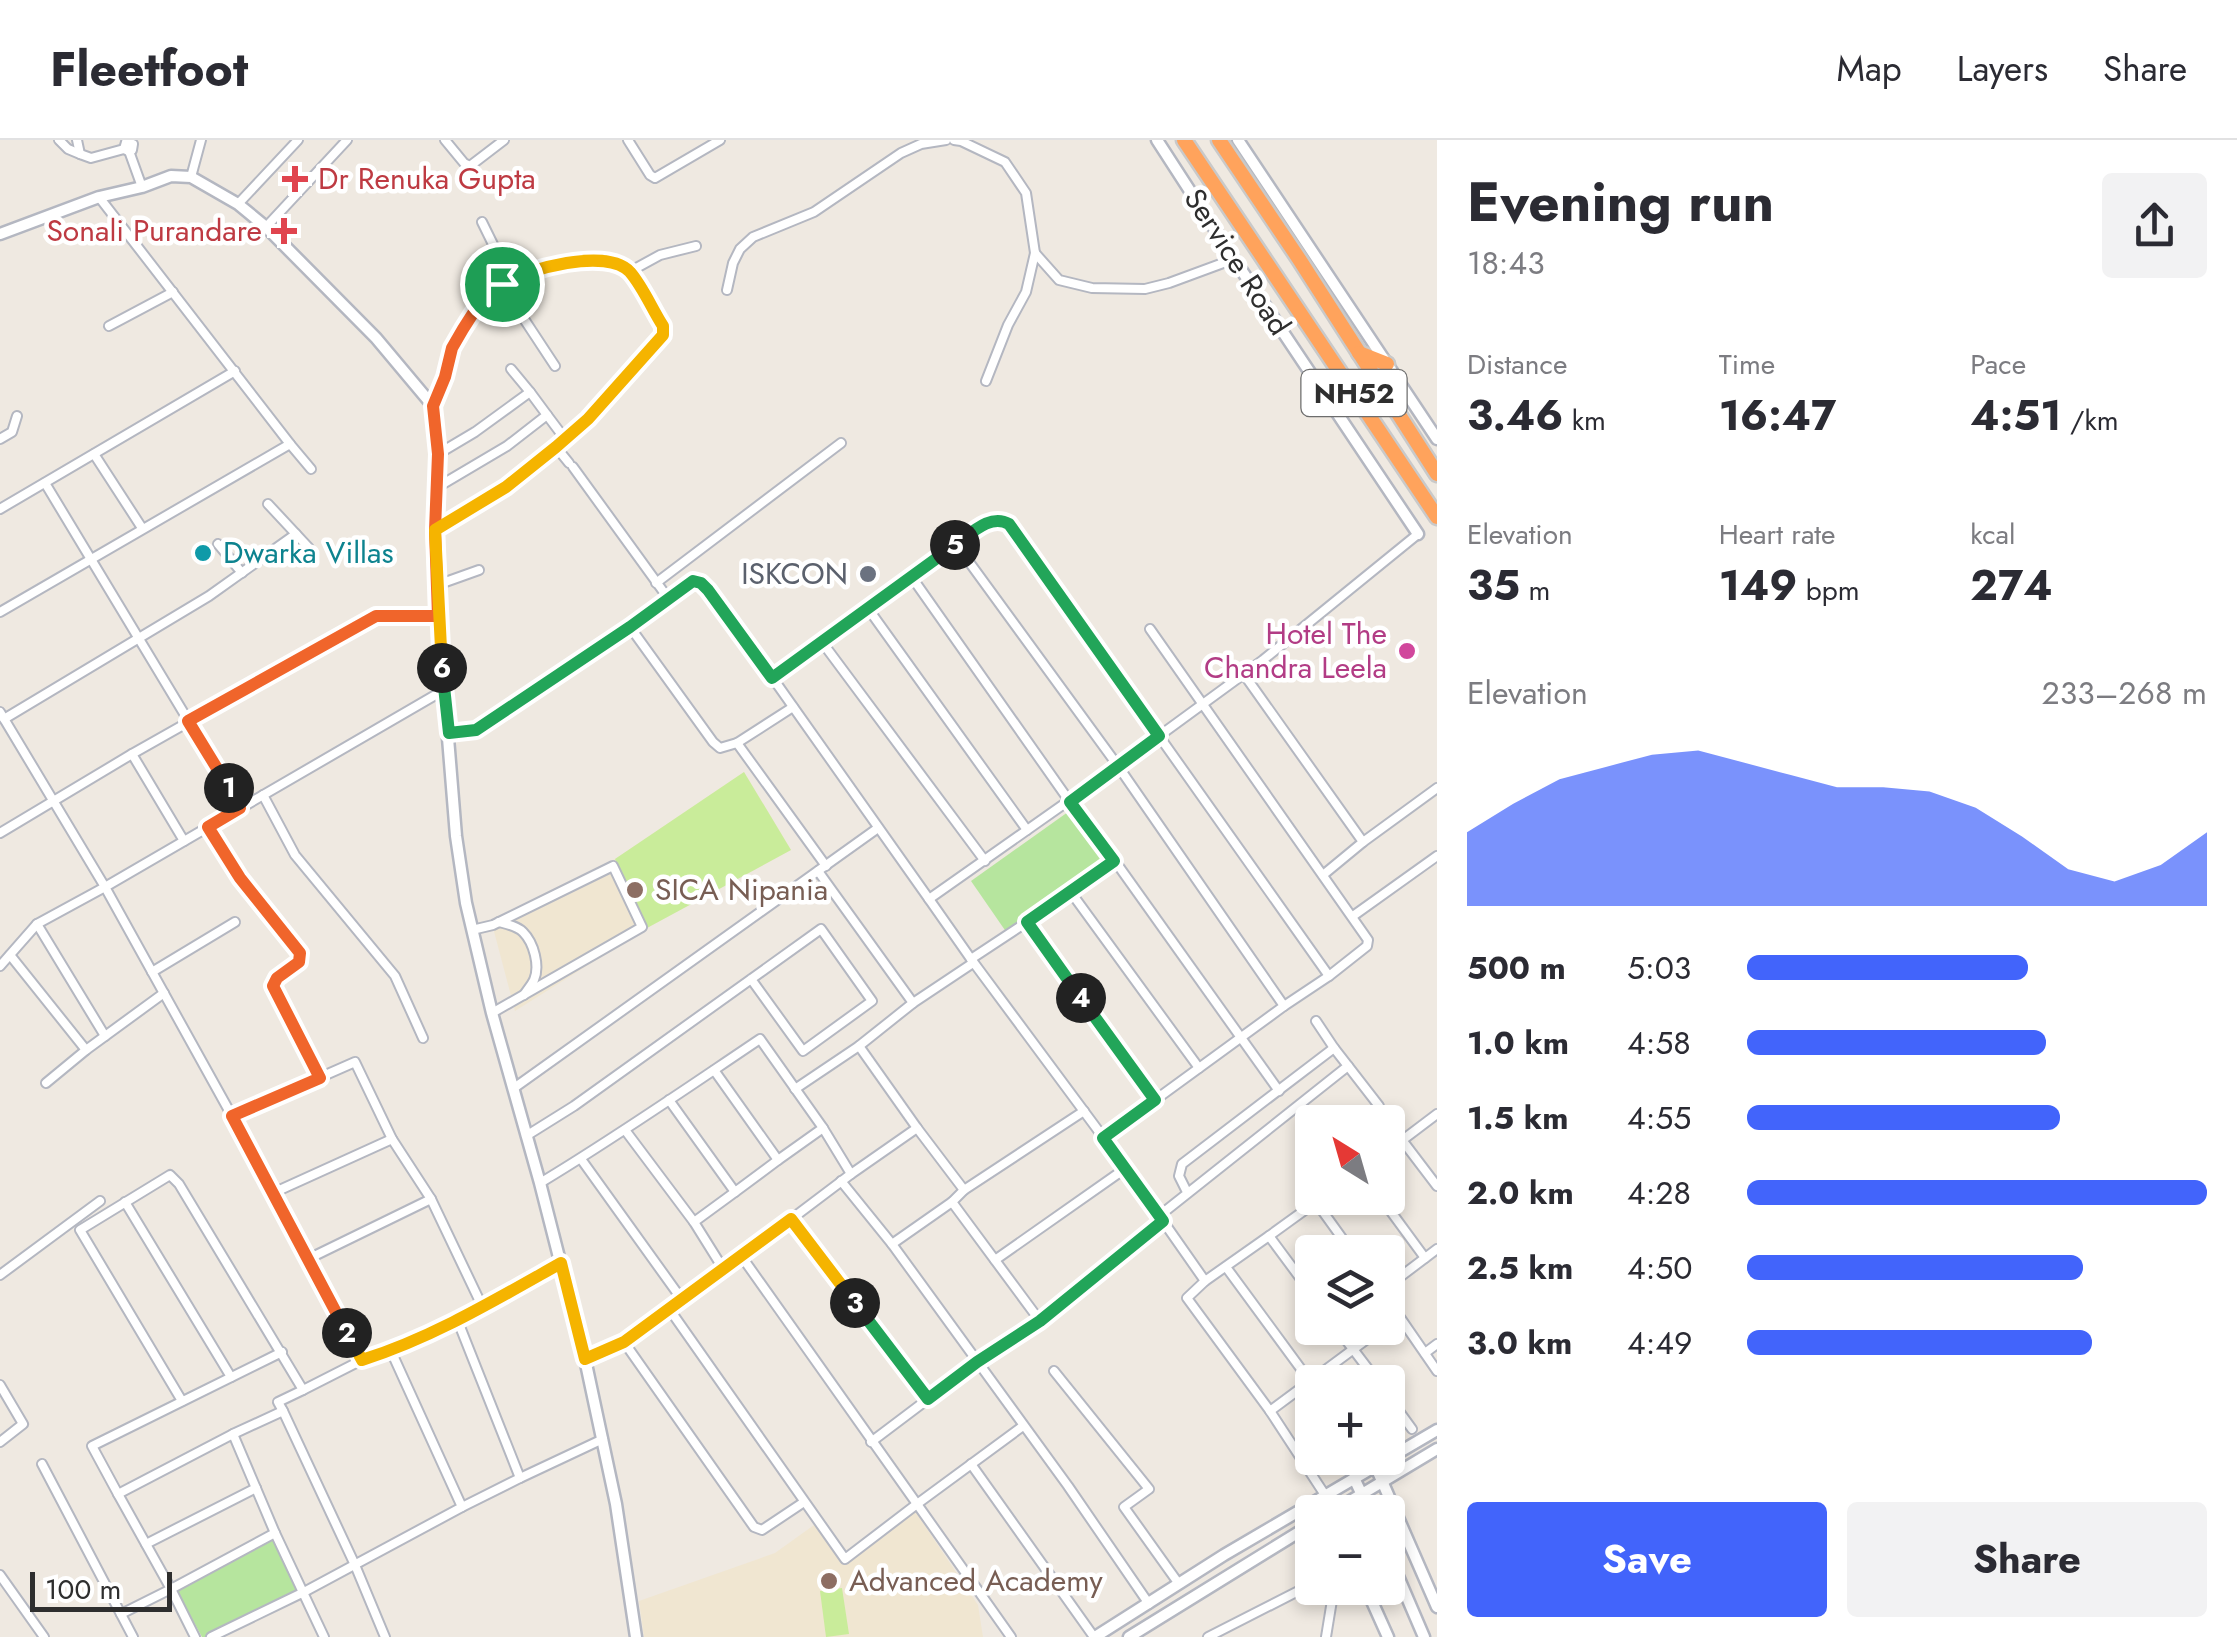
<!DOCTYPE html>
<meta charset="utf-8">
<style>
:root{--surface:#fff;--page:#f2f2f3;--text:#2b2b33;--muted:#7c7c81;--line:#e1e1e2;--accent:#4264fb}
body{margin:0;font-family:Jost,sans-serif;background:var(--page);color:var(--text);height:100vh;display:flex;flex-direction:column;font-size:38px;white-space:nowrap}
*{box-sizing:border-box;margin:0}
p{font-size:32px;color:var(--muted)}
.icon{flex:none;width:55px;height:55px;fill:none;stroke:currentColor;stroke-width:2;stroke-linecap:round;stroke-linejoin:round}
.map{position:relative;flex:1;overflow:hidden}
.drawer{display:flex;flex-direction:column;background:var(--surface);width:800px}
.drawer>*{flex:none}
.needle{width:65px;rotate:323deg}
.fabs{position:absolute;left:1295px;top:965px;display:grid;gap:20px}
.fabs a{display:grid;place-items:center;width:110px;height:110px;border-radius:10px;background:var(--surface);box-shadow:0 5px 15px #0003;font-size:50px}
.scale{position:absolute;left:30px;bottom:25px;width:142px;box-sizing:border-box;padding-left:10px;border:5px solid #2e2e2e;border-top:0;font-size:28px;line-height:35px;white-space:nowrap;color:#2e2e2e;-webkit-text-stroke:8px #fff;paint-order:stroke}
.pin{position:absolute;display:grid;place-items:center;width:85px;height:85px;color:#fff;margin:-42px;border:5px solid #fff;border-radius:50%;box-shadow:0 2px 10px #0007}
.km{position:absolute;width:50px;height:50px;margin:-25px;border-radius:50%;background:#222;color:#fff;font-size:28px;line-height:50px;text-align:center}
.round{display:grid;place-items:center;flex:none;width:105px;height:105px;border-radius:10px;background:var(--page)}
.head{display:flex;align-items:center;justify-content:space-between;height:170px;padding:0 30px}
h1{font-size:55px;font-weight:700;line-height:75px}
.figures{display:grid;grid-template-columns:repeat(3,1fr);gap:15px;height:170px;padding:10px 30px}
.figures div{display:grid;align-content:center}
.figures b{font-size:42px;font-weight:700}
.figures small{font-size:28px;font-weight:400}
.figures p{font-size:28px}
.chart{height:280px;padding:20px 30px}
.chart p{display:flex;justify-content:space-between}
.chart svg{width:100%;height:180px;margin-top:10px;fill:var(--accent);opacity:.7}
.primary-button{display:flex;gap:20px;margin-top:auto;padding:20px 30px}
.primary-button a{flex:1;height:115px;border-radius:10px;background:var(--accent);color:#fff;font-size:40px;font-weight:700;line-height:115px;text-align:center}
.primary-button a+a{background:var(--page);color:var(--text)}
ul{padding:0 30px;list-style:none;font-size:32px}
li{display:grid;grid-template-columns:160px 120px 1fr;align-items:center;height:75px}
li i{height:25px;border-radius:12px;background:var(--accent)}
header{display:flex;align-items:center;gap:60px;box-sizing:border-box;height:140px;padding:0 50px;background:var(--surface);border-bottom:2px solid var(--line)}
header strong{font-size:48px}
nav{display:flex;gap:55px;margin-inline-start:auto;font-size:35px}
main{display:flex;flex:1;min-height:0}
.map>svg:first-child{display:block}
</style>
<header>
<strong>Fleetfoot</strong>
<nav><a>Map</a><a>Layers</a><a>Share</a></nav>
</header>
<main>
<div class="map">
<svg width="1437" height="1497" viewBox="0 0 1437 1497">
<rect width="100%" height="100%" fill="#efe9e1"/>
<g fill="#f0e6d1">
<polygon points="744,632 791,710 647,788 515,871 491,780 615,719"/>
<polygon points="913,1368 978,1465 983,1497 644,1497 639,1461 775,1413 814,1385 842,1420"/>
</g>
<g fill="#b6e59e">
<polygon points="1075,667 1116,721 1009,796 971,741"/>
<polygon points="277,1398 304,1455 218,1497 202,1497 177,1451"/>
</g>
<g fill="#c9ec9a">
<polygon points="744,632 791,710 647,788 615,719"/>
<polygon points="842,1448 849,1494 826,1497 820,1451"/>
</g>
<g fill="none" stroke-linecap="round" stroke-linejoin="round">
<g stroke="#b4b7c1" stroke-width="12">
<g id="street">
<polyline points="59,0 68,9 80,14"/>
<polyline points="77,0 80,14 91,18 124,9"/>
<polyline points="445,0 464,23 470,26 504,0"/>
<polyline points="628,0 650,35 655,38 720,0"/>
<polyline points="954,0 961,1 1005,22 1026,53 1035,113 1059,140 1092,148 1145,149 1169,143 1234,119"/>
<polygon points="126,2 133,4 132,10 128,11 124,9"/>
<polyline points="129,11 142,47"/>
<polyline points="191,37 201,0"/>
<polyline points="238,64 298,0"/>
<polyline points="482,82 510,139"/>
<polyline points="266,87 347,0"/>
<polyline points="629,132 660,115 696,106"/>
<polyline points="501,144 555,226"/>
<polyline points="727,150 733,123 740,109 753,97 814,72 901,13 921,4 946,0"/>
<polyline points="109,186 173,152"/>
<polyline points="511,229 530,252"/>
<polyline points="986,241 1008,185 1026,152 1035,113"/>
<path d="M433,266C448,230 454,200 477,168C483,158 495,148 506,142C527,129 594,115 618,124C635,131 653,170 663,186V195L588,279L556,307L506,347L435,390"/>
<polyline points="547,275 565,299"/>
<polyline points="0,299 12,292 17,276"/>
<polyline points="290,304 311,329"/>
<polyline points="556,307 569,323"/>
<polyline points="94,314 142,388"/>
<polyline points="573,327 668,458"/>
<polyline points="45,343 241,668"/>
<polyline points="436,348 507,306 547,275 530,252 475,292 438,314"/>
<polyline points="268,364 309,408"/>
<polyline points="0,369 235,231"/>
<polyline points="218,404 242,433"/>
<path d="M956,404C972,394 990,373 1009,384L1329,836"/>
<polyline points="911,436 1070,662 1115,721 1070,751 1199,928"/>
<polyline points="656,443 841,303"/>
<polyline points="437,445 479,430"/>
<polyline points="867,467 1027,690"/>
<polyline points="0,472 290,304 99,57"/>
<polyline points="630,487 713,602 720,608 737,603 793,567"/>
<polyline points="1150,489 1368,800 1367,806 1329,836 1284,866"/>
<polyline points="822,502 985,721"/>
<polyline points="1243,533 1363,702 1323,735"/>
<polyline points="772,537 929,759 1118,626 1284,866 1103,998"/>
<polyline points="0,572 105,747 232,976 362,1220 303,1250 179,1044 170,1035 80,1090 182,1261"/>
<polyline points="4,579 209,456 296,394"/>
<polyline points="449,593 476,590 630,487 693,441 701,443 709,450 772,537 956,404 1118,626 1263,520 1418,394"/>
<polyline points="737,603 826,726"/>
<polyline points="132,614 184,701"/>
<polyline points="263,655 295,715 395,836 423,898"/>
<polyline points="208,687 240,737 300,813 299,822 277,838 273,846 320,938"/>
<polyline points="0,693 132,614 376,476 438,475"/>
<polyline points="1363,702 1437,648"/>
<polyline points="1115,721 1279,951"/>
<polyline points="929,759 971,819 1027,782 1155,960"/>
<polyline points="1353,776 1437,716"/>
<path d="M499,782C507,784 517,786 523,792C534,803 540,826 534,840C531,846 527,850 524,855"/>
<polyline points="1027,782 1070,751"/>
<polyline points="37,784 105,896"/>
<polyline points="472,790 493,785 613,726 642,787 492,873"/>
<polyline points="10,815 86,910"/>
<polyline points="971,819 1126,1028 1159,1076 1348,926 1334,908 1182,1024 1179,1036 1187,1052"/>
<polyline points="0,826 37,784 105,747 444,550"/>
<polyline points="152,832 235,782"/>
<polyline points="913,863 973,823"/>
<polyline points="1316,881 1334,908"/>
<polyline points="859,906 917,988"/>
<polyline points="1348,926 1379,966"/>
<polyline points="46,943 86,910 164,853"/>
<polyline points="514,948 878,688"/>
<polyline points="795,949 859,906 913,863 818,731"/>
<polyline points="669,960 735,1052 778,1020"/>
<polyline points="232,976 355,922 392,999 431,1059 483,1168"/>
<polyline points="625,990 694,1082 735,1052"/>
<polyline points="526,996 574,966 821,789 872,861 803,911 751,839"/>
<polyline points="1402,1000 1437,1046"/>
<polyline points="1388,1011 1437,974"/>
<polyline points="581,1019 683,1161 724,1130"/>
<polyline points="851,1034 917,988 964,1050 952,1062 1040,1181 1163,1081 1205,1141"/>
<polyline points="841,1041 892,1104 1068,1346 1149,1464"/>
<path d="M540,1043C615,998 687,948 760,899L823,988L778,1020L714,930"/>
<polyline points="964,1050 1084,971"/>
<polyline points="273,1053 392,999"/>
<polyline points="1381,1058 1425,1118"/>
<polyline points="125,1062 231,1237"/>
<polyline points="791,1079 928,1259 871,1302"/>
<polyline points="694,1082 724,1130 851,1034 823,988"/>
<polyline points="1269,1096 1316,1062 1352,1112"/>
<polyline points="892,1104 952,1062"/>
<polyline points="742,1117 917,1364 1023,1286"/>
<polyline points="308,1119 431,1059"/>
<polyline points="995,1120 1126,1028"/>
<polyline points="1226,1127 1312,1244"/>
<polyline points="0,1135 100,1061"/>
<polyline points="1388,1146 1437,1109"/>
<polyline points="1312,1154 1269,1096 1205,1141 1187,1158 1270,1271 1325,1355"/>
<polyline points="1388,1160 1437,1231"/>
<polyline points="683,1161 624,1202 754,1387 762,1390 804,1362"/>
<polyline points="670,1170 845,1419 917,1364 1011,1497"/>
<polyline points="457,1179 520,1338 462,1367"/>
<polyline points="1337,1188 1378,1242"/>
<polyline points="282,1212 92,1306 118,1354 233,1294 275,1393 324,1497"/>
<polyline points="1425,1213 1437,1204"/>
<polyline points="585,1219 624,1202"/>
<polyline points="362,1220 391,1211"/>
<polyline points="1054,1231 1149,1349 1124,1367 1179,1444"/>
<polyline points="0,1245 23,1284 0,1302"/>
<polyline points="1388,1256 1412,1289"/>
<polyline points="928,1259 977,1222 1040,1181"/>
<polyline points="283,1271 278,1262 303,1250"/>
<polyline points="1270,1271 1382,1188"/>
<polyline points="233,1294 283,1271 355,1425 385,1497"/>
<polyline points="1366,1318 1372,1327"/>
<polyline points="42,1324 133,1497"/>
<polyline points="971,1324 1094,1497"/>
<polyline points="520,1338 603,1299"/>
<polyline points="118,1354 171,1449 121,1474"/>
<polyline points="146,1404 256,1348"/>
<polyline points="0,1435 44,1497"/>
<polyline points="195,1497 171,1449 275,1393"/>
<polyline points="211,1497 304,1452 462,1367 391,1211 483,1168 561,1123"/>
<polyline points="1208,1497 1312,1444"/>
<polyline points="1326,1497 1334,1448"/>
</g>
</g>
<g stroke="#b4b7c1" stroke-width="15">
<g id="secondary">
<polyline points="1157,0 1234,119 1418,394"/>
<polyline points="1238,0 1437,299"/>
<polyline points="0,94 99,57 142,47 171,36 191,37 238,64 266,87 376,198 433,266 438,314 435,390 438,475 456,696 466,763 492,873 540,1043 585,1219 616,1364 636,1497"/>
<polyline points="1375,1325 1437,1467"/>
<polyline points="1354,1338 1370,1372"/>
<polyline points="1332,1372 1437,1309"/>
<polyline points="1388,1413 1424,1497"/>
<polyline points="1366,1448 1388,1497"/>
<polyline points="1095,1497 1224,1415 1437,1290"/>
<polyline points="1129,1497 1312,1384"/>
</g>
</g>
<g stroke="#c9c9c9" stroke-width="19">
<g id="highway">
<polyline points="1184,0 1437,377"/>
<polyline points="1219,0 1299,119 1437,334"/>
<polyline points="1359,213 1387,224"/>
</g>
</g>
<use href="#street" stroke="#fff" stroke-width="8"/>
<use href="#secondary" stroke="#fff" stroke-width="10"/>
<use href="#highway" stroke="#ffa35c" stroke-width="14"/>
</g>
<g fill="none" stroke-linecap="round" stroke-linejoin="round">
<g stroke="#fff" stroke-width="20">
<polyline id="split-1" points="229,648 188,581 376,476 438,476 435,390 438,314 433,266 445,237 452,208 463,189 479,164 502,144"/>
</g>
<g stroke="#fff" stroke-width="20">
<polyline id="split-2" points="229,648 240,668 208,687 240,738 300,813 299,822 277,838 273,846 320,938 232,976 347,1193"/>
</g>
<g stroke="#fff" stroke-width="20">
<path id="split-3" d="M347,1193L362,1220C432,1198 497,1159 561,1123L585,1219L624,1202L791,1079L855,1163"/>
</g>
<g stroke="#fff" stroke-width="20">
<polyline id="split-4" points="855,1163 928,1259 977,1222 1040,1181 1163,1081 1103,998 1155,960 1081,858"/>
</g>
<g stroke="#fff" stroke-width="20">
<path id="split-5" d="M955,405C971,394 990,373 1009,384L1159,596L1070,662L1114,721L1027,782L1081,858"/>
</g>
<g stroke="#fff" stroke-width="20">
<polyline id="split-6" points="442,528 449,593 476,590 630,487 693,441 701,443 708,450 772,538 955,405"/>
</g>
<g stroke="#fff" stroke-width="20">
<path id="split-7" d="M442,528L435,390L506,347L556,307L588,279L663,195V186C652,169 643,147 630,132C607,107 527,129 502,144"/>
</g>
<use href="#split-1" stroke="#f0652b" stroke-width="12"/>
<use href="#split-2" stroke="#f0652b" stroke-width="12"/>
<use href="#split-3" stroke="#f5b400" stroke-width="12"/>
<use href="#split-4" stroke="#22a559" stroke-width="12"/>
<use href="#split-5" stroke="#22a559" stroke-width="12"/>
<use href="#split-6" stroke="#22a559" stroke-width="12"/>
<use href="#split-7" stroke="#f5b400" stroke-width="12"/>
</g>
<g fill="#e0444e" stroke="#fff" stroke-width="4">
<path d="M290 24h10v10h10v10h-10v10h-10v-10h-10v-10h10z"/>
<path d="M279 76h10v10h10v10h-10v10h-10v-10h-10v-10h10z"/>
</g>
<circle fill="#0f9aa8" stroke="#fff" stroke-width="4" cx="203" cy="413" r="10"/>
<circle fill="#6b7280" stroke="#fff" stroke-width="4" cx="868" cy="434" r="10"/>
<circle fill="#d1479c" stroke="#fff" stroke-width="4" cx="1407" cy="511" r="10"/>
<g fill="#8d6e63" stroke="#fff" stroke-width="4">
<circle cx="635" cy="750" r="10"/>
<circle cx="829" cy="1441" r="10"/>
</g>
<g text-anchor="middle" stroke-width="9" stroke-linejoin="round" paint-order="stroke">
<rect fill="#fff" stroke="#6d6d6d" stroke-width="2.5" x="1301.5" y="230" width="105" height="46" rx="8"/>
<g font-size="28" font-weight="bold" fill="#2e2e2e">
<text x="1354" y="263">NH52</text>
</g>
<g font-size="30" fill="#be3a42" stroke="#fff" text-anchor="start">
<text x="318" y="49">Dr Renuka Gupta</text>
<text x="262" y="101" text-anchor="end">Sonali Purandare</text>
</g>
<g font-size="30" fill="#2e2e2e" stroke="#fff">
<text transform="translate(1237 122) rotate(57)" y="10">Service Road</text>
</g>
<g font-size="30" fill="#0d838f" stroke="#fff" text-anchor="start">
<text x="223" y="423">Dwarka Villas</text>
</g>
<g font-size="30" fill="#5b616d" stroke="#fff" text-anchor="end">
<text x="848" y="444">ISKCON</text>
</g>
<g font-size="30" fill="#b23c85" stroke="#fff" text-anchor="end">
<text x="1387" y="504">Hotel The<tspan x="1387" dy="34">Chandra Leela</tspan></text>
</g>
<g font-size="30" fill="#785e54" stroke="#fff" text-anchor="start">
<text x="655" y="760">SICA Nipania</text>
<text x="849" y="1451">Advanced Academy</text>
</g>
</g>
</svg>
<div class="fabs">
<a><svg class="needle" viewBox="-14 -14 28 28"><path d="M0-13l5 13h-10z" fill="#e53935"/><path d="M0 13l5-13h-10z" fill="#7c7c81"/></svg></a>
<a><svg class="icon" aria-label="layers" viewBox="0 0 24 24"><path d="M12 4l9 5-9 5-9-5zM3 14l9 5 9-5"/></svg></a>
<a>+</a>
<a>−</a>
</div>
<div class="scale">100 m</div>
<div class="pin" style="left:502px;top:144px;background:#1e9e55"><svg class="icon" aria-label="arrive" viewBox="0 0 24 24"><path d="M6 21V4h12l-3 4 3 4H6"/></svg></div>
<b class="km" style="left:229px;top:648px">1</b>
<b class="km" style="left:347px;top:1193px">2</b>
<b class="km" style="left:855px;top:1163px">3</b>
<b class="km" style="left:1081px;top:858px">4</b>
<b class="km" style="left:955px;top:405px">5</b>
<b class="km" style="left:442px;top:528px">6</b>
</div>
<section class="drawer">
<div class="head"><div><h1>Evening run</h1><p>18:43</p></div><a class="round"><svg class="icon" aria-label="share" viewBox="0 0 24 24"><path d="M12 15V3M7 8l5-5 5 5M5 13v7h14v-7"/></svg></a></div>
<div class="figures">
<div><p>Distance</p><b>3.46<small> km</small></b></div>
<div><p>Time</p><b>16:47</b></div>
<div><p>Pace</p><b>4:51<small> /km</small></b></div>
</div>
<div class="figures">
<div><p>Elevation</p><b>35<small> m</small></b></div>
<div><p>Heart rate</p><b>149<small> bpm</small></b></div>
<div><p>kcal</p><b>274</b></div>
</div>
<div class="chart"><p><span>Elevation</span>233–268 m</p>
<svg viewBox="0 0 160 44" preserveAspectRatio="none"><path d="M0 44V26L10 19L20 13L30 10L40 7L50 6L60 9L70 12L80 15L90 15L100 16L110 20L120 27L130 35L140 38L150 34L160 26V44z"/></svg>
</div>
<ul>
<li><b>500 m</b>5:03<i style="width:61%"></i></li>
<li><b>1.0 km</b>4:58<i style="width:65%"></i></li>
<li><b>1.5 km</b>4:55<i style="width:68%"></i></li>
<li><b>2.0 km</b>4:28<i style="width:100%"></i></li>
<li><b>2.5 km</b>4:50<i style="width:73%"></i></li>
<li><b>3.0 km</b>4:49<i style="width:75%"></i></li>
</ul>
<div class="primary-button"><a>Save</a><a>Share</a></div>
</section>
</main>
